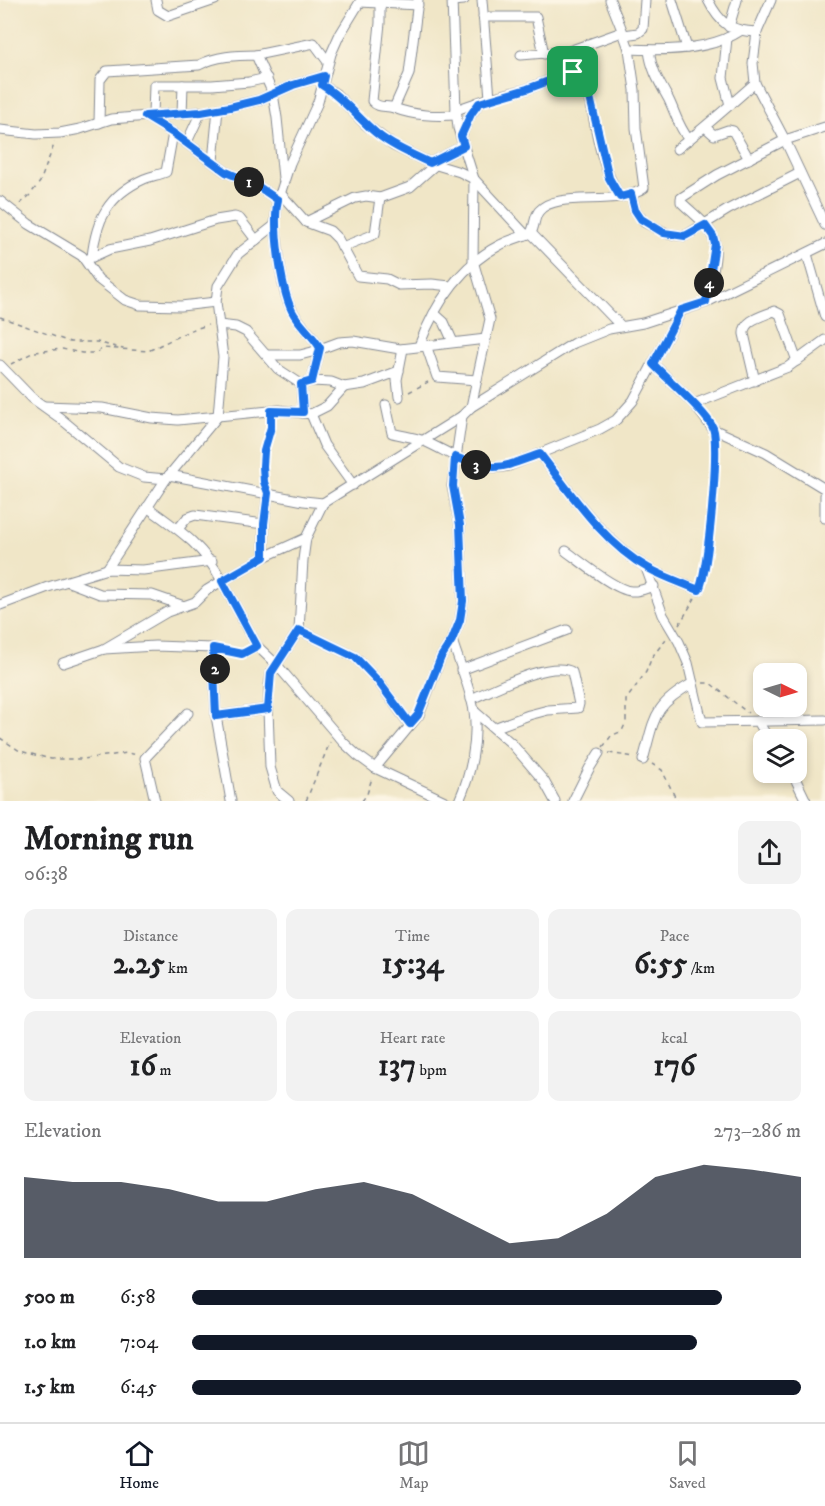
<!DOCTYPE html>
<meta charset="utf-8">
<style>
:root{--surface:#fff;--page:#f2f2f2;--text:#202124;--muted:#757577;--line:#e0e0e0;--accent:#111827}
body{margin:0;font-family:"IM FELL DW Pica",serif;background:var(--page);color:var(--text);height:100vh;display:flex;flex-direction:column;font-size:22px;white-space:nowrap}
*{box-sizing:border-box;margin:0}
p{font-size:20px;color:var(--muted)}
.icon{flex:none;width:33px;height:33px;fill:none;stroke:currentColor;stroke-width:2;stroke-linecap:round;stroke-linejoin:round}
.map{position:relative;height:801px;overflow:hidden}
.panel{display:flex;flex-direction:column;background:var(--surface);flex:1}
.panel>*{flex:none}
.needle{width:39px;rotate:95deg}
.tools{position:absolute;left:753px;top:663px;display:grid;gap:12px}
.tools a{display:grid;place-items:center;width:54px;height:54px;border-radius:12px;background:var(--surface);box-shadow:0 3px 9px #0003;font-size:30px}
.pin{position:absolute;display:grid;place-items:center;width:51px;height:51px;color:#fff;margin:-26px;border-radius:12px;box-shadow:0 3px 9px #0006}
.km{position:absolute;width:30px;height:30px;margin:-15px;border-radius:50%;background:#222;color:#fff;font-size:16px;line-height:30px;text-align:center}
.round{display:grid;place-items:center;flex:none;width:63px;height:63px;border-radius:12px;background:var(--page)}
.head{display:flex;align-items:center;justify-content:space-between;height:102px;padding:0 24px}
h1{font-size:33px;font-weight:700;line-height:45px}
.figures{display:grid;grid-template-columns:repeat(3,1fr);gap:9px;height:102px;padding:6px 24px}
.figures div{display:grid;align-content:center;border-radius:12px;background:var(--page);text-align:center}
.figures b{font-size:30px;font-weight:700}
.figures small{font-size:16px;font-weight:400}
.figures p{font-size:16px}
.chart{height:168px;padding:12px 24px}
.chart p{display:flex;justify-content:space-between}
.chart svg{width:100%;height:108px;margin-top:6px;fill:var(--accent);opacity:.7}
ul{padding:0 24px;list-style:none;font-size:20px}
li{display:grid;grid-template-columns:96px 72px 1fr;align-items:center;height:45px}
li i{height:15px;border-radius:8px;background:var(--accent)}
.tab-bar{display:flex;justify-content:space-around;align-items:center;height:84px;border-top:2px solid var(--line);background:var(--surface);font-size:16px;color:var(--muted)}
.tab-bar a{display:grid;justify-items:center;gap:3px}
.tab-bar .active{color:var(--accent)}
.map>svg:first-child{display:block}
</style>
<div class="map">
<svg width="825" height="801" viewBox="0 0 825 801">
<rect width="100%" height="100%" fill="#fcf5e5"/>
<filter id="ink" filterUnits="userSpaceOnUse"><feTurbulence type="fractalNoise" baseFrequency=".0167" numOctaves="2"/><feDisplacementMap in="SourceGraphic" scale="12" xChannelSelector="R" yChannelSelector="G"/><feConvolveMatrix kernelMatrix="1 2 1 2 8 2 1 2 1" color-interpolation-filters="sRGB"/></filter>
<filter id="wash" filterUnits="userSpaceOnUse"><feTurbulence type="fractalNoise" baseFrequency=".008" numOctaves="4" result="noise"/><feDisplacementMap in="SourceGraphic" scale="24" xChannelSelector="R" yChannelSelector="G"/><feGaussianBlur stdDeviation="1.35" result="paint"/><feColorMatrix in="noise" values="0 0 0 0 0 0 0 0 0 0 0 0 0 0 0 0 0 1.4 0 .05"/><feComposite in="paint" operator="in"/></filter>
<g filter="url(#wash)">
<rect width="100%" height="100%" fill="#f0e6c7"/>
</g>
<g filter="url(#ink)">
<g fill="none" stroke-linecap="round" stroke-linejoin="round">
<g stroke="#868a92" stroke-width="11">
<g id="minor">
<polyline points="156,0 158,10 168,16 215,0"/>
<polyline points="452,0 456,110 458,128 474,179 473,261 490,319 471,407"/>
<polyline points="482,0 490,98"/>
<polyline points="610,0 624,35"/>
<polyline points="672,0 687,48"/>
<path d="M708,0C720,24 730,31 757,32"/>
<polyline points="771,0 757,32 753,63 755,83 785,140 825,225"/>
<polyline points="452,1 464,0"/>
<polyline points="360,2 418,5"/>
<path d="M380,3V23L372,101C379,109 385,105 394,108C415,116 435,116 457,115"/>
<polyline points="483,17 536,17 544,54"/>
<polyline points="729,27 737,0"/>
<polyline points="727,38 723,78 730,105"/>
<path d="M629,49C663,51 710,51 740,31"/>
<path d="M649,50C651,69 659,82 668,98C676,114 677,124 689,140"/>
<polyline points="256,55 314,43 328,62"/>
<polyline points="521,55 569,51 622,32"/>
<polyline points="322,85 336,94 365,124 394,146 430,163 460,172 474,179 526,235"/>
<polyline points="394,108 409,74 418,0"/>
<path d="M456,110L490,98L527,89L569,73H582L585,76C595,116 597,161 620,197"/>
<polyline points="182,114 183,85"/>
<polyline points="153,115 154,85 212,85 249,82 267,78"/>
<polyline points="147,117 173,133 226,172 256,185 278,200"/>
<path d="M99,123L100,80L107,71L199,65C216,56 236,55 256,55L273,94L277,118L283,178"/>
<polyline points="705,127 714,135 728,130 733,131 749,159"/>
<polyline points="0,130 36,134 60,133 80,129 111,119 211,111 259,100 293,85 324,76"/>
<polyline points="461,137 468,119 479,103"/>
<polyline points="187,142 201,112"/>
<path d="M677,149C704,128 729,106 755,83"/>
<polyline points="213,161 218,109"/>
<polyline points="430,163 464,146"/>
<polyline points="280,193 306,222 330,231 338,239 358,276 387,279 399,285 432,284 450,286"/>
<polyline points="631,194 635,210 644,222 668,234 685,236 729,209 800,173"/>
<polyline points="0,201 29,224 82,256 98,279 125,300 140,305 181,306 216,302"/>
<polyline points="306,222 355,198 366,196 380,198 410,187 435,165"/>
<path d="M275,225C280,253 279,289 294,314C302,326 313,336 320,348L312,381L331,382L344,387L364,384L399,371"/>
<polyline points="531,233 621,326"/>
<polyline points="342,247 375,234 380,198"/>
<polyline points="807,254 825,317"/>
<path d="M92,257C96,220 108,195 144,179C151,176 159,175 166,172L173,133"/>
<polyline points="86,260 110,249 150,241 216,220 235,217 240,219 256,240"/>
<path d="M707,302C709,287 720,251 713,237C707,223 692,213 681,202V198L717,175L785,140L825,127"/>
<polyline points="434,313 444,322 453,342"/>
<polyline points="219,325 236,327 246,332 278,369 301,384 312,381"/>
<polyline points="426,345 437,377 477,380"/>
<path d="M419,346C435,304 459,266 500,245C509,240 521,237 531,233C535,226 534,217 539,211C557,189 619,208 644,188L636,128L635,90L629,49L624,35L638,33L643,29L645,0"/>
<polyline points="267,355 300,355 312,352 339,342 353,341 400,349 486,339"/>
<polyline points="653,364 694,404 713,429 766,453 825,489"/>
<polyline points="0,365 32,398 60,418 119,467 144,477 166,479"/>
<path d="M755,381L744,334C743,320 763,316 774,311L780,314L797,361"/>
<polyline points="301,384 303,413"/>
<polyline points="399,397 397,380 403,349"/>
<polyline points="694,404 788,367 825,340"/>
<path d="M386,405L392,433C403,436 415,437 424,441C455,455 474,472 509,466L600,429L616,420L633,401L681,311"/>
<polyline points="44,406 102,408 152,418 178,420 279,410 311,414 327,406 344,387"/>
<polyline points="311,414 324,445 353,485"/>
<path d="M540,454C570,492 605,544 648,568C664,577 682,583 699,590"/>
<polyline points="169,475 304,501 323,503 462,416 471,407 574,343 609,329 643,323 707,302 825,244"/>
<polyline points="825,495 825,518"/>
<path d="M147,507C179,530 203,545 222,581L264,557L306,538"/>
<polyline points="178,529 187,518 195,515 264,524"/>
<path d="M566,551C580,561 615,590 631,591C639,592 646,588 654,586"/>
<polyline points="264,557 264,524 268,493"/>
<polyline points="646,568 663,615 679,642 688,663 702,722 825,720"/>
<polyline points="107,569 166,479 218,416 223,357 216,302 218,286 238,254 275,225 277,204 290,163 318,102 331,54 339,36 361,0"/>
<polyline points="69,582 100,594 152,595 184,606"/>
<polyline points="0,605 48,587 107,569 143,570 212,561"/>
<polyline points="299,630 355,657 378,681 410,725"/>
<path d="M452,640C459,663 470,687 474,711C478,740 471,774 459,801"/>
<polyline points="104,649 167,612 195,602 207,590 222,581 257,646 277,665 343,742 357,755 375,768 445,801"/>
<polyline points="63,663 104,649 155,646 213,648 216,716 231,801"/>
<polyline points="461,670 567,630"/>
<path d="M471,699C493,690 551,659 572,672L579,704L578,708L548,710L529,715L494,728"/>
<polyline points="474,711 512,744 544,781 555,801"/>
<polyline points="216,716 268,709"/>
<polyline points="758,721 769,740"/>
<path d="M643,760C655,718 652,706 693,683"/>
<polyline points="375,768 419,715 441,657 452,640 460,620 463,601 460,525 452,486 462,416"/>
<polyline points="792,772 806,801"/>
<polyline points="155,801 145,758 188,713"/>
<polyline points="289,801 277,791 270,767 268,709 269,686 271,673 299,630 303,560 306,538 323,503"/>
<polyline points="573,801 589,769 599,753"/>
</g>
</g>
<g stroke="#868a92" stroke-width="1.5" stroke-dasharray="4.5 4.5" stroke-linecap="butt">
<polyline points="20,204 29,196 40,182 55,142"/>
<polyline points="0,317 70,342 97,342 123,349"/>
<polyline points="11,364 34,352 62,349 82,353 96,353 103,348 148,351 191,330 208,325"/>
<polyline points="409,392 428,382"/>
<polyline points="264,484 264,451 271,421"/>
<polyline points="703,583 709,544 714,439"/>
<polyline points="679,625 695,598"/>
<polyline points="221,650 241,654 248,651"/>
<polyline points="703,683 710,683 748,713"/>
<polyline points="0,738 20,751 51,759 83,759 128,753 137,755"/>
<polyline points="603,747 611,736 622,731 626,722 626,700 646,672 652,657 666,639"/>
<polyline points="609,753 634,757"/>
<polyline points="652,764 662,770 677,801"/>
<polyline points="306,801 330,742"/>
<polyline points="362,801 367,794 372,778"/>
</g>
<use href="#minor" stroke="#fff" stroke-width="9"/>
</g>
</g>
<g fill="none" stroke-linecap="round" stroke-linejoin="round" filter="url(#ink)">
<g stroke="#fff" stroke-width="12">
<path id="route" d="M573,72H580L585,76L609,178L620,197L631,194L635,210L641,219L664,233L685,236L705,225L713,236L715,244L706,302L681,310L653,364C666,378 707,413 713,428C720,446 708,572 699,590C682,583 664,577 648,568C604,544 570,492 540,454C500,468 497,473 455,457L453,486L460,525L463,601L460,620L452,640L441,657L418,715L410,724L378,681L355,657L299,630L271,673L268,709L216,716L213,648L242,654L257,646L222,581L264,557V524L268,493L264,482L263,466L264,451L271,427V411L303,412L301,384L312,381L320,348C313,335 299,325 292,311C281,288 272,224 278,200L256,185L226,172L173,133L145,116L201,112L230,107L259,100L293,85L324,76L322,85C343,98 357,117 376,133C392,146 411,154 430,163L464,146L461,136L471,114L479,103L527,89Z"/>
</g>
<use href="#route" stroke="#1a73e8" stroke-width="8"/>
</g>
</svg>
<div class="tools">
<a><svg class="needle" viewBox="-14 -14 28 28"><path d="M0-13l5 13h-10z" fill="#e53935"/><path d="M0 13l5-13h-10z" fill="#757577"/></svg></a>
<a><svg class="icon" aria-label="layers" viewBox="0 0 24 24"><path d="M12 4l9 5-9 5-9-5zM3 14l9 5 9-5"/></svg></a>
</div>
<div class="pin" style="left:573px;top:72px;background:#1e9e55"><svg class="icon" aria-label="arrive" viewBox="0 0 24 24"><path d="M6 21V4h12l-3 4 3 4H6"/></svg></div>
<b class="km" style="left:249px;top:182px">1</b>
<b class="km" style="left:215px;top:669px">2</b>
<b class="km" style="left:476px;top:465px">3</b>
<b class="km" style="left:709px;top:283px">4</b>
</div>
<section class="panel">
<div class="head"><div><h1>Morning run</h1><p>06:38</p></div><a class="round"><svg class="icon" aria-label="share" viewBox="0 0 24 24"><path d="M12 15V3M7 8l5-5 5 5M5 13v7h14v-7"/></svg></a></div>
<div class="figures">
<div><p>Distance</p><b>2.25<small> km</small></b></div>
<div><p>Time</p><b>15:34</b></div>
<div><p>Pace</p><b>6:55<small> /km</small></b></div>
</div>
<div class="figures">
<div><p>Elevation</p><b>16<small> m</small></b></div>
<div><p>Heart rate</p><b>137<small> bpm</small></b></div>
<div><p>kcal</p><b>176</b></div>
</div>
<div class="chart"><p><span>Elevation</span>273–286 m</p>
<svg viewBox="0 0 160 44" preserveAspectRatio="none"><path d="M0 44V11L10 13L20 13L30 16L40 21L50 21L60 16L70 13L80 18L90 28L100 38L110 36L120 26L130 11L140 6L150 8L160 11V44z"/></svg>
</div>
<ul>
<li><b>500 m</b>6:58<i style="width:87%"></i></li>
<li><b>1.0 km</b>7:04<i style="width:83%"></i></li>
<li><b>1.5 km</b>6:45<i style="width:100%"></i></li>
</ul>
</section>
<nav class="tab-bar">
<a class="active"><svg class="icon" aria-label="home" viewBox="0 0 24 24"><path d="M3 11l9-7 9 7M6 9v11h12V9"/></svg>Home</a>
<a><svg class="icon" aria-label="map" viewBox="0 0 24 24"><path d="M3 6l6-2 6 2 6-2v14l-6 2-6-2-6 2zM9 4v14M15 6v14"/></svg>Map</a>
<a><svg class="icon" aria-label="saved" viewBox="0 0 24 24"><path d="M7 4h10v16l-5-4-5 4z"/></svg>Saved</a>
</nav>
